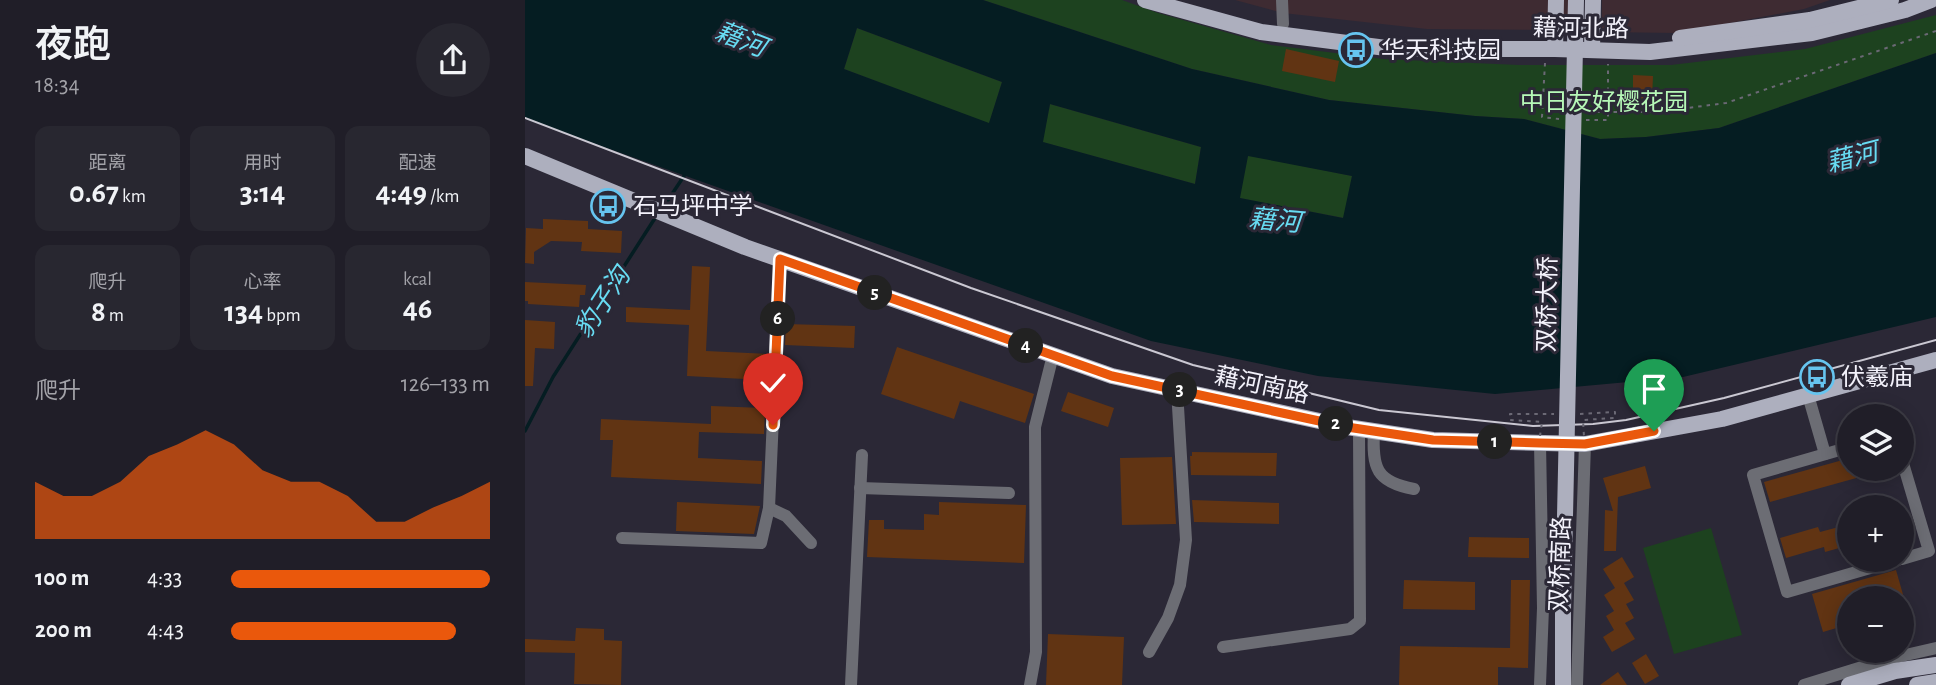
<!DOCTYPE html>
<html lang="zh">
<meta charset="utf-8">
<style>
:root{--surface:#201e28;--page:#282730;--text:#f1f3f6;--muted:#a2a2a8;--line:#3d3c45;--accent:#ea580c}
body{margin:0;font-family:"Alegreya Sans","Noto Sans SC",sans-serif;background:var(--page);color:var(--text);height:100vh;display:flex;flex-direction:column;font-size:26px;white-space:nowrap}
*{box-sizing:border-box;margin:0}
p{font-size:23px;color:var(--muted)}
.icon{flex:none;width:38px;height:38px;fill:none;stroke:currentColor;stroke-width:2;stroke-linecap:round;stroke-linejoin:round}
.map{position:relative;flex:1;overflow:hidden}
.details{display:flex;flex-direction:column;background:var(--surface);width:525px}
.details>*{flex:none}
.fabs{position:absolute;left:1312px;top:404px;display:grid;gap:14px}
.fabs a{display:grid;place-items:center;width:77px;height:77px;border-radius:50%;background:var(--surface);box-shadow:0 4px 18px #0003,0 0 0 2px var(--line);font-size:35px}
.pin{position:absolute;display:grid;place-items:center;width:60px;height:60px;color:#fff;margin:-72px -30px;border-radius:50% 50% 50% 0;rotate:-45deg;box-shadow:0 0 7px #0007}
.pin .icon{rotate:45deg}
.km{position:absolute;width:35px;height:35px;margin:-18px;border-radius:50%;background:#222;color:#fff;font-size:19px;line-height:35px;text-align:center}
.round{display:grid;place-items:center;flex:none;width:74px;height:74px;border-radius:37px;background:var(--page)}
.headline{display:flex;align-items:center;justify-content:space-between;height:119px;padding:0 35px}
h1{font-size:38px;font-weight:600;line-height:52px}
.metrics{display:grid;grid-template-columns:repeat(3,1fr);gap:10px;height:119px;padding:7px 35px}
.metrics div{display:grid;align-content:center;border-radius:14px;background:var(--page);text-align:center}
.metrics b{font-size:30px;font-weight:600}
.metrics small{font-size:19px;font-weight:400}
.metrics p{font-size:19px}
.chart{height:196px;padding:14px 35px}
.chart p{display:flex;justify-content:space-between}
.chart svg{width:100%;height:126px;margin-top:7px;fill:var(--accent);opacity:.7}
ul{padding:0 35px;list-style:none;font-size:23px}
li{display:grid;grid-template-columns:112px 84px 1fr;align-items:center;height:52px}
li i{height:18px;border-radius:9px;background:var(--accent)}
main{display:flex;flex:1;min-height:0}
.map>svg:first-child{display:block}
</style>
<main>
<section class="details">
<div class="headline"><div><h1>夜跑</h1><p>18:34</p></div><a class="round"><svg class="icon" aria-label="share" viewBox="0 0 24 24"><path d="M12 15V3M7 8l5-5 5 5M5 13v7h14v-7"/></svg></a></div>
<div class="metrics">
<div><p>距离</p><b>0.67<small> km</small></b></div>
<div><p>用时</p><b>3:14</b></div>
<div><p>配速</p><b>4:49<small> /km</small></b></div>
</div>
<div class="metrics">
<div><p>爬升</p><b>8<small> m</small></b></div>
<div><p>心率</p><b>134<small> bpm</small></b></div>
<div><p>kcal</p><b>46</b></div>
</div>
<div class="chart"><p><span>爬升</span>126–133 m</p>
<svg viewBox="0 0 160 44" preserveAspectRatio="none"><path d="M0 44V24L10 29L20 29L30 24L40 15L50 11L60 6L70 11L80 20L90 24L100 24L110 29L120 38L130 38L140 33L150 29L160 24V44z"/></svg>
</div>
<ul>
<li><b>100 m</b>4:33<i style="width:100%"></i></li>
<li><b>200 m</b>4:43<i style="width:87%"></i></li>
</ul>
</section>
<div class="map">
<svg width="1411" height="685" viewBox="0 0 1411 685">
<rect width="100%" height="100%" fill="#2b2836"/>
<g fill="#3e2b32">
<polygon points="710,0 1047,0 1047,30 902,29 758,13"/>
<polygon points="1077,0 1305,0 1279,9 1152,33 1077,32"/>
</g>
<g fill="#1d421f">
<polygon points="458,0 597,0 633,13 746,45 858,59 994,65 1146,65 1280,49 1411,15 1411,53 1194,128 1121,137 1075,139 999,119 950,116 804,100 667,69"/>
<polygon points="332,28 477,82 464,124 319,69"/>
<polygon points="525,104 676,147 670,184 517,142"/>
<polygon points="723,155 827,176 819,218 714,198"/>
<polygon points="1186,528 1217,635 1149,654 1118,548"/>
</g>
<path fill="#051d22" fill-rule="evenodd" d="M0,0H458L667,69L804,100L950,116L999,119L1075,139L1121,137L1194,128L1411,53V317L1158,377L970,394L793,376L626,341L0,119ZM332,28L477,82L464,123L319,69ZM525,104L676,147L670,184L518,142ZM723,156L827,176L818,218L715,198Z"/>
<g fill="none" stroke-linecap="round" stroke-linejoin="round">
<g stroke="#051d22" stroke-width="3.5">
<polyline points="137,209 159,176"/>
<polyline points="0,431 28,377 132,215"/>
</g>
</g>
<g fill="#613413">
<polygon points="761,49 814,61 810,82 757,71"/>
<polygon points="1108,75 1128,76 1127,99 1108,98"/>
<polygon points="18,219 63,221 63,229 97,231 96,253 56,251 57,242 26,241 9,252 9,264 0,263 1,228 18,229"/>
<polygon points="167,266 185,267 181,351 242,354 241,380 162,376 164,325 101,322 101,307 165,310"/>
<polygon points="0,282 61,285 60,295 55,295 54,307 3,304 3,301 0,301"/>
<polygon points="0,320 30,322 29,349 10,348 8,386 0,386"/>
<polygon points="261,324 330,326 329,348 260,345"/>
<polygon points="372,347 509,394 500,423 435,401 429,419 356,394"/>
<polygon points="543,392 589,408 583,427 536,411"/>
<polygon points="186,406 240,408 239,434 174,432 173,458 237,461 236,484 86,477 88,440 75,440 76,419 186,424"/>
<polygon points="667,452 752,453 751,476 666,475 665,456 667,456"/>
<polygon points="647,457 651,524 597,525 595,458"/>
<polygon points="1325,458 1325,469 1353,469 1353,472 1245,502 1239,482"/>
<polygon points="1120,466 1126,488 1093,497 1091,551 1079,551 1080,510 1088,511 1078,478"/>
<polygon points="667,500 754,503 754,524 669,522"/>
<polygon points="152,502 235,506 229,534 151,531"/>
<polygon points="414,502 501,505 499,563 342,557 344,520 359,520 359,529 399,530 399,514 414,515"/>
<polygon points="1325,524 1325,545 1300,552 1299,547 1261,558 1255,538 1293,527 1295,532"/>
<polygon points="944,537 1004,538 1004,558 943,557"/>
<polygon points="1097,557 1109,577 1099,583 1109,600 1101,604 1109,618 1100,623 1110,639 1087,652 1078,637 1089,630 1081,616 1089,611 1079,595 1090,588 1078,569"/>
<polygon points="1371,570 1379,598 1325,598 1325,624 1298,632 1287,594"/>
<polygon points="879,580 950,582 950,610 878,609"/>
<polygon points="986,580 1005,580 1003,668 973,667 973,685 874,685 875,646 985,648"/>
<polygon points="51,628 79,629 79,640 97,641 96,685 49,684 50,653 0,652 0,639 50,641"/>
<polygon points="523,634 599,637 597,685 521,685"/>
<polygon points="1121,654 1134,676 1120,684 1107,663"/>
<polygon points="1093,672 1102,685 1075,685"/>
</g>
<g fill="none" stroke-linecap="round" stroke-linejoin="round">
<g stroke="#6b6975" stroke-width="2" stroke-dasharray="3.5 5" stroke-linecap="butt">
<polyline points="1020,63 1017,117 1034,119"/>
<polyline points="1063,112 1131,112 1201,103 1411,31"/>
</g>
<g stroke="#6c6d74" stroke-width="12">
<polyline points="757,0 758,24"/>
<polyline points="1283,395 1300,454"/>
<path d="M849,431C847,468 851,482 889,489"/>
<polyline points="1015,443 1018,608 1015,685"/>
<polyline points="1325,447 1228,475 1262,592 1373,560"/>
<polyline points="1377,460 1404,551 1377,559"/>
<polyline points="335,488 484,493"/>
<polyline points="244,508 261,516 286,543"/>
<polyline points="97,538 236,543 244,508 255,259"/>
<polyline points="698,647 825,629 835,621 834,429"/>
<polyline points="624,652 643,618 655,585 661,540 652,390"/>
<polyline points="326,685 337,455"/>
<polyline points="505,685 511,652 510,427 528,355"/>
<polyline points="1052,685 1060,444"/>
<polyline points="1279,685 1363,659 1411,648"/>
</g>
<g stroke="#adafbe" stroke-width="16">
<polyline points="620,0 736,32 869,49 1030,49 1125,52 1287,33 1380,10 1406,0"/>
<polyline points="1155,38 1285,20 1366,0"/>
<polyline points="1030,49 1031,0"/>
<polyline points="1067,50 1068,0"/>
<polyline points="0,156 220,247 587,376 822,427 908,440 1060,444 1197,419 1411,360"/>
<polyline points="1038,685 1038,610"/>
<polyline points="1324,685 1370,671 1411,665"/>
<polyline points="1392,685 1411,682"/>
</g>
<polyline stroke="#cac8d2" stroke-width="2" points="0,118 446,288 668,365 854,410 1008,426 1068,424 1101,420 1199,398 1411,340"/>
<g stroke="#6b6975" stroke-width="2" stroke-dasharray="3.5 5" stroke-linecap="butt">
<polyline points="1061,120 1083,120 1083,64"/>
<polyline points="1055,414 1090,412 1090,418 1058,420 1059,437"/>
<polyline points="1015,436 1017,422 985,420 985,414 1029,414"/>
</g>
<polyline stroke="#adafbe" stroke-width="16" points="1038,610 1051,0"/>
</g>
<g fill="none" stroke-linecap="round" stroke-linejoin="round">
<g stroke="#fff" stroke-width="14">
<polyline id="route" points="248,425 255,259 587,376 822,427 908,440 1015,443 1060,444 1129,431"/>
</g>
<use href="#route" stroke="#ea580c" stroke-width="9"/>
</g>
<defs>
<g id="bus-ring" transform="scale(1.75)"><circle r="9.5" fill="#2b2836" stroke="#66c4ef" stroke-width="1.5"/><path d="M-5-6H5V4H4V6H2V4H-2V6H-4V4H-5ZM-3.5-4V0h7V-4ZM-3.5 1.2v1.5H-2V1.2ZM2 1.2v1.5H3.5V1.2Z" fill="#66c4ef"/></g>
</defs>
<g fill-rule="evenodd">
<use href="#bus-ring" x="831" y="50"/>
<use href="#bus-ring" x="83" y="206"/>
<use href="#bus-ring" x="1292" y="377"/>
</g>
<g text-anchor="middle" stroke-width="6" stroke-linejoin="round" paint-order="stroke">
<g font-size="24" fill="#f3f2fb" stroke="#2b2836">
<text transform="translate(1056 28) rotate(1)" y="8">藉河北路</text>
<text transform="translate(1022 304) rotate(-89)" y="8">双桥大桥</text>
<text transform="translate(737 385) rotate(12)" y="8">藉河南路</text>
<text transform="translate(1035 564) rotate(-88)" y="8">双桥南路</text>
</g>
<g font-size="24" fill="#f3f2fb" stroke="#2b2836" text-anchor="start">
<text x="856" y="58">华天科技园</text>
<text x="108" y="214">石马坪中学</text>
<text x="1316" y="385">伏羲庙</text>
</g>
<g font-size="24" fill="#b6f8b7" stroke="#2b2836">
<text x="1079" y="110">中日友好樱花园</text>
</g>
<g font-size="26" font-style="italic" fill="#68dcf3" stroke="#2b2836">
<text transform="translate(216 39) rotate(21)" y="9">藉河</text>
<text transform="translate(1327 157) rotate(-14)" y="9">藉河</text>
<text transform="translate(750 220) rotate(5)" y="9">藉河</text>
<text transform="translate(77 302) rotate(-57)" y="9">豹子沟</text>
</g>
</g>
</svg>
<div class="fabs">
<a><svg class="icon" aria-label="layers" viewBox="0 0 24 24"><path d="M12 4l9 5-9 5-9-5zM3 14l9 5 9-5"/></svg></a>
<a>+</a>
<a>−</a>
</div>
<div class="pin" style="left:1129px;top:431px;background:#1e9e55"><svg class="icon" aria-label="arrive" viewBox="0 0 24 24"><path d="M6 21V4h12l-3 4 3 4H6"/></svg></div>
<div class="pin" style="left:248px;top:425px;background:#d93025"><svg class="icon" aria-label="check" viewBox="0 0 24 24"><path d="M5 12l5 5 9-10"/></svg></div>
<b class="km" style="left:970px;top:442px">1</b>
<b class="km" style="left:811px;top:424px">2</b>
<b class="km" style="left:655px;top:390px">3</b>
<b class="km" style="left:501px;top:346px">4</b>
<b class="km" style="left:350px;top:293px">5</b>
<b class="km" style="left:253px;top:319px">6</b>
</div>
</main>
